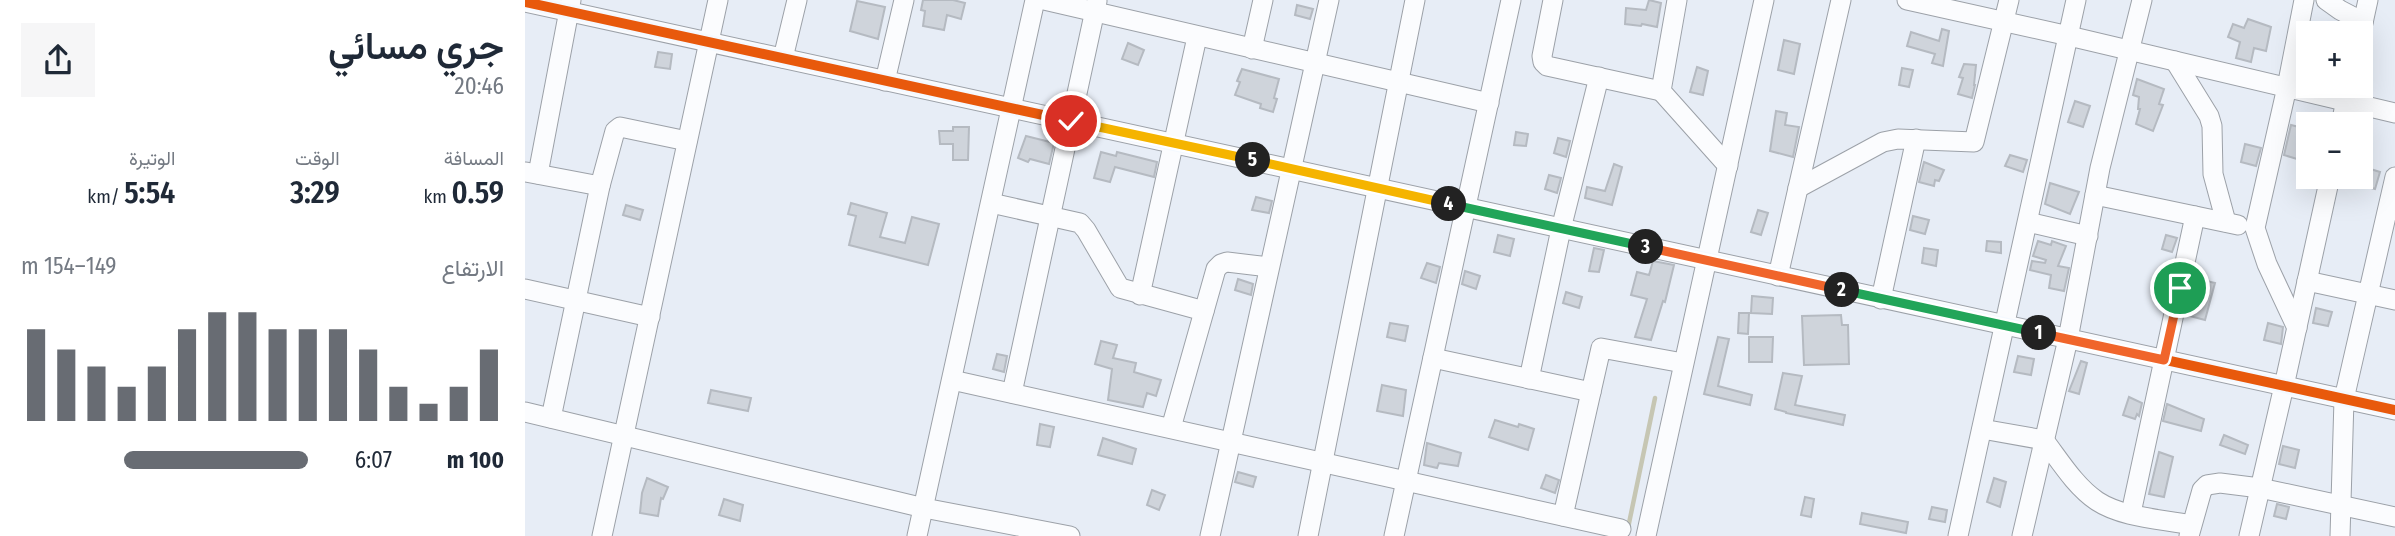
<!DOCTYPE html>
<html lang="ar">
<meta charset="utf-8">
<style>
:root{--surface:#fff;--page:#f6f6f7;--text:#1f2937;--muted:#747a83;--accent:#686c73}
body{margin:0;font-family:"Fira Sans Condensed",Vazirmatn,sans-serif;background:var(--page);color:var(--text);direction:rtl;height:100vh;display:flex;flex-direction:column;font-size:26px;white-space:nowrap}
*{box-sizing:border-box;margin:0}
p{font-size:23px;color:var(--muted)}
.icon{flex:none;width:38px;height:38px;fill:none;stroke:currentColor;stroke-width:2;stroke-linecap:round;stroke-linejoin:round}
.map{position:relative;flex:1;overflow:hidden;direction:ltr}
.drawer{display:flex;flex-direction:column;background:var(--surface);width:525px}
.drawer>*{flex:none}
.controls{position:absolute;left:1771px;top:21px;display:grid;gap:14px}
.controls a{display:grid;place-items:center;width:77px;height:77px;border-radius:0px;background:var(--surface);box-shadow:0 7px 28px #0002;font-size:35px}
.pin{position:absolute;display:grid;place-items:center;width:60px;height:60px;color:#fff;margin:-30px;border:4px solid #fff;border-radius:50%;box-shadow:0 2px 7px #0007}
.km{position:absolute;width:35px;height:35px;margin:-18px;border-radius:50%;background:#222;color:#fff;font-size:19px;line-height:35px;text-align:center}
.round{display:grid;place-items:center;flex:none;width:74px;height:74px;border-radius:0px;background:var(--page)}
.summary{display:flex;align-items:center;justify-content:space-between;height:119px;padding:0 21px}
h1{font-size:38px;font-weight:600;line-height:52px}
.figures{display:grid;grid-template-columns:repeat(3,1fr);gap:10px;height:119px;padding:7px 21px}
.figures div{display:grid;align-content:center}
.figures b{font-size:30px;font-weight:600}
.figures small{font-size:19px;font-weight:400}
.figures p{font-size:19px}
.chart{height:196px;padding:14px 21px}
.chart p{display:flex;justify-content:space-between}
.chart svg{width:100%;height:126px;margin-top:7px;stroke:var(--accent);stroke-width:6}
ul{padding:0 21px;list-style:none;font-size:23px}
li{display:grid;grid-template-columns:112px 84px 1fr;align-items:center;height:52px}
li i{height:18px;border-radius:9px;background:var(--accent)}
main{display:flex;flex:1;min-height:0}
.map>svg:first-child{display:block}
</style>
<main>
<div class="map">
<svg width="1870" height="536" viewBox="0 0 1870 536">
<rect width="100%" height="100%" fill="#e7edf6"/>
<g fill="none" stroke-linecap="round" stroke-linejoin="round">
<polyline stroke="#c6c6b3" stroke-width="4.5" points="1103,528 1130,398"/>
</g>
<g fill="#cfd4db" stroke="#b5bac1" stroke-width="2">
<polygon points="398,0 428,0 440,3 436,19 422,15 419,30 398,26 400,11 396,10"/>
<polygon points="1124,0 1136,3 1132,27 1117,24 1116,26 1100,24 1101,8 1121,10"/>
<polygon points="332,1 360,7 353,39 325,31"/>
<polygon points="772,5 788,9 785,19 770,15"/>
<polygon points="1723,19 1746,27 1741,51 1729,48 1726,62 1711,58 1715,42 1703,37 1708,24 1719,28"/>
<polygon points="1417,29 1424,31 1418,66 1407,63 1410,54 1382,46 1386,32 1414,41"/>
<polygon points="1259,40 1275,44 1269,74 1253,70"/>
<polygon points="603,43 619,50 613,65 597,59"/>
<polygon points="133,52 147,54 145,69 130,67"/>
<polygon points="1439,64 1451,65 1449,85 1450,85 1447,98 1433,94 1438,78 1434,77"/>
<polygon points="1172,67 1183,71 1178,95 1165,92"/>
<polygon points="1377,68 1388,70 1384,87 1374,85"/>
<polygon points="717,69 754,79 749,98 752,99 748,112 735,108 736,104 710,95 715,82 712,81"/>
<polygon points="1612,79 1639,89 1634,104 1638,105 1628,131 1611,124 1615,109 1613,109 1614,97 1608,95"/>
<polygon points="1550,101 1565,106 1558,127 1543,122"/>
<polygon points="1251,111 1262,113 1260,125 1274,127 1268,157 1245,151"/>
<polygon points="1766,125 1782,129 1772,159 1759,155"/>
<polygon points="428,127 444,127 443,160 428,160 428,144 415,144 414,131 428,131"/>
<polygon points="991,132 1003,134 1001,146 989,145"/>
<polygon points="501,136 529,143 524,164 505,159 503,162 493,158"/>
<polygon points="1033,138 1045,141 1041,157 1029,153"/>
<polygon points="1720,144 1736,148 1731,166 1716,162"/>
<polygon points="576,152 591,156 592,152 632,162 629,177 590,167 585,182 569,178"/>
<polygon points="1485,155 1502,160 1498,172 1480,166"/>
<polygon points="1399,162 1419,170 1414,181 1410,180 1409,186 1394,182"/>
<polygon points="1089,164 1097,167 1087,205 1060,198 1062,187 1080,191"/>
<polygon points="1839,167 1855,172 1850,189 1835,185"/>
<polygon points="1024,175 1036,178 1032,193 1020,189"/>
<polygon points="1525,183 1554,192 1545,214 1520,204"/>
<polygon points="731,197 747,201 744,213 727,210"/>
<polygon points="326,203 362,213 355,237 380,243 387,217 414,224 403,265 324,245 331,216 323,214"/>
<polygon points="101,205 118,210 115,220 98,215"/>
<polygon points="1233,210 1243,213 1236,235 1226,232"/>
<polygon points="1388,216 1404,220 1400,234 1385,230"/>
<polygon points="973,235 989,239 985,256 969,252"/>
<polygon points="1641,235 1652,238 1647,252 1637,249"/>
<polygon points="1462,241 1476,242 1476,253 1461,251"/>
<polygon points="1513,241 1526,245 1527,241 1541,246 1533,266 1544,268 1539,291 1524,288 1526,275 1505,270 1507,261 1520,263 1521,260 1508,256"/>
<polygon points="1069,248 1079,250 1074,272 1064,271"/>
<polygon points="1399,248 1413,250 1411,266 1397,263"/>
<polygon points="1128,261 1149,265 1140,302 1138,301 1126,340 1110,337 1122,299 1106,295 1112,272 1124,275"/>
<polygon points="902,263 915,267 911,283 896,278"/>
<polygon points="940,271 955,276 951,289 937,284"/>
<polygon points="713,279 728,284 726,295 710,290"/>
<polygon points="1673,279 1690,283 1680,320 1661,315 1664,303 1667,304"/>
<polygon points="1041,292 1057,297 1054,308 1038,303"/>
<polygon points="1227,296 1248,298 1247,314 1226,313"/>
<polygon points="1791,308 1807,312 1803,326 1788,323"/>
<polygon points="1214,313 1224,313 1223,334 1213,333"/>
<polygon points="1316,315 1317,325 1323,325 1324,364 1279,365 1277,316"/>
<polygon points="865,323 883,326 880,341 862,337"/>
<polygon points="1743,323 1758,327 1756,344 1739,340"/>
<polygon points="1193,337 1204,339 1193,386 1227,395 1225,405 1179,394"/>
<polygon points="1224,337 1248,337 1247,362 1224,362"/>
<polygon points="576,341 592,345 588,358 611,363 609,372 636,380 631,396 622,393 618,407 583,400 587,369 570,364"/>
<polygon points="472,354 482,356 479,372 468,369"/>
<polygon points="1493,356 1509,359 1506,375 1489,372"/>
<polygon points="1556,361 1562,363 1554,394 1544,391"/>
<polygon points="1258,373 1277,376 1270,405 1320,415 1318,425 1261,413 1261,412 1250,409"/>
<polygon points="857,385 881,390 878,416 852,411"/>
<polygon points="186,390 226,398 223,411 183,403"/>
<polygon points="1604,397 1617,403 1614,416 1612,414 1610,419 1598,415"/>
<polygon points="1642,404 1679,419 1676,431 1638,421"/>
<polygon points="970,420 993,427 994,424 1009,429 1003,450 964,437"/>
<polygon points="515,424 529,427 525,447 512,445"/>
<polygon points="1699,435 1723,445 1720,454 1695,445"/>
<polygon points="578,438 611,449 607,464 573,455"/>
<polygon points="902,443 936,453 933,466 914,463 912,468 899,465"/>
<polygon points="1758,446 1774,450 1770,468 1754,464"/>
<polygon points="1634,452 1648,457 1639,497 1624,494"/>
<polygon points="713,472 731,477 728,487 710,482"/>
<polygon points="1021,475 1034,480 1030,493 1016,488"/>
<polygon points="122,478 143,487 138,499 136,498 133,516 115,513 117,493"/>
<polygon points="1469,478 1481,482 1475,507 1462,502"/>
<polygon points="627,490 640,495 634,510 622,505"/>
<polygon points="1280,497 1289,499 1286,517 1276,515"/>
<polygon points="199,499 218,505 215,521 194,515"/>
<polygon points="1752,504 1764,507 1761,519 1749,516"/>
<polygon points="1407,507 1422,510 1420,522 1404,519"/>
<polygon points="1337,513 1383,522 1381,533 1335,524"/>
</g>
<g fill="none" stroke-linecap="round" stroke-linejoin="round">
<g stroke="#9ca1a8" stroke-width="21">
<g id="minor">
<polyline points="519,0 964,103"/>
<polyline points="1028,0 1017,56 1018,62 1022,66 1136,91"/>
<polyline points="1152,0 1136,91 1203,166"/>
<polyline points="1382,0 1544,36 1870,113"/>
<polyline points="1801,0 1815,10 1838,22"/>
<polyline points="0,2 1870,410"/>
<polyline points="1836,32 1843,0"/>
<polyline points="727,49 738,0"/>
<polyline points="258,58 272,0"/>
<polyline points="1650,61 1684,116 1687,126 1688,174 1701,222"/>
<polyline points="360,81 379,0"/>
<polyline points="1816,124 1824,86"/>
<polyline points="1,172 75,186"/>
<polyline points="13,174 46,0"/>
<polyline points="1273,188 1358,142 1373,139 1449,142 1484,0"/>
<polyline points="1570,195 1713,225"/>
<polyline points="466,203 555,223 561,230 595,288 679,311"/>
<polyline points="1503,222 1563,236"/>
<polyline points="1253,276 1316,0"/>
<polyline points="1782,281 1870,300"/>
<polyline points="0,289 125,317"/>
<polyline points="615,295 672,37"/>
<polyline points="1356,299 1391,139"/>
<polyline points="1772,328 1742,264 1730,228 1762,87 1779,0"/>
<polyline points="908,358 1066,392 1076,348 1158,363"/>
<polyline points="1004,379 1036,229 1074,77"/>
<polyline points="427,380 1096,529"/>
<polyline points="487,393 572,1"/>
<polyline points="0,412 399,508 545,536"/>
<polyline points="26,418 75,186 90,131 95,127 162,141"/>
<polyline points="646,428 691,269 696,264 702,262 744,267"/>
<path d="M1457,429L1519,440C1535,461 1550,486 1572,501C1598,518 1637,519 1666,525"/>
<polyline points="1606,513 1670,216"/>
<polyline points="1038,516 1066,392"/>
<polyline points="77,536 193,0"/>
<polyline points="392,536 510,0"/>
<polyline points="685,536 804,0"/>
<polyline points="783,536 890,0"/>
<polyline points="869,536 986,0"/>
<polyline points="1121,536 1239,0"/>
<polyline points="1433,536 1551,0"/>
<polyline points="1497,536 1543,339 1575,168 1617,0"/>
<polyline points="1664,536 1677,490 1682,485 1695,483 1735,488 1870,517"/>
<polyline points="1724,536 1759,386 1805,177"/>
<polyline points="1815,536 1819,399 1870,177"/>
</g>
</g>
<use href="#minor" stroke="#fbfcfe" stroke-width="19"/>
<g stroke="#f4f9ff" stroke-width="15">
<polyline id="cycleway" points="0,2 1870,410"/>
</g>
<use href="#cycleway" stroke="#e8590c" stroke-width="10"/>
</g>
<g fill="none" stroke-linecap="round" stroke-linejoin="round">
<g stroke="#fff" stroke-width="14">
<polyline id="split-1" points="1514,333 1639,360 1655,288"/>
</g>
<g stroke="#fff" stroke-width="14">
<polyline id="split-2" points="1317,290 1514,333"/>
</g>
<g stroke="#fff" stroke-width="14">
<polyline id="split-3" points="1121,247 1317,290"/>
</g>
<g stroke="#fff" stroke-width="14">
<polyline id="split-4" points="924,204 1121,247"/>
</g>
<g stroke="#fff" stroke-width="14">
<polyline id="split-5" points="728,160 924,204"/>
</g>
<g stroke="#fff" stroke-width="14">
<polyline id="split-6" points="546,121 728,160"/>
</g>
<use href="#split-1" stroke="#f0652b" stroke-width="9"/>
<use href="#split-2" stroke="#22a559" stroke-width="9"/>
<use href="#split-3" stroke="#f0652b" stroke-width="9"/>
<use href="#split-4" stroke="#22a559" stroke-width="9"/>
<use href="#split-5" stroke="#f5b400" stroke-width="9"/>
<use href="#split-6" stroke="#f5b400" stroke-width="9"/>
</g>
</svg>
<div class="controls">
<a>+</a>
<a>−</a>
</div>
<div class="pin" style="left:1655px;top:288px;background:#1e9e55"><svg class="icon" aria-label="arrive" viewBox="0 0 24 24"><path d="M6 21V4h12l-3 4 3 4H6"/></svg></div>
<div class="pin" style="left:546px;top:121px;background:#d93025"><svg class="icon" aria-label="check" viewBox="0 0 24 24"><path d="M5 12l5 5 9-10"/></svg></div>
<b class="km" style="left:1514px;top:333px">1</b>
<b class="km" style="left:1317px;top:290px">2</b>
<b class="km" style="left:1121px;top:247px">3</b>
<b class="km" style="left:924px;top:204px">4</b>
<b class="km" style="left:728px;top:160px">5</b>
</div>
<section class="drawer">
<div class="summary"><div><h1>جري مسائي</h1><p>20:46</p></div><a class="round"><svg class="icon" aria-label="share" viewBox="0 0 24 24"><path d="M12 15V3M7 8l5-5 5 5M5 13v7h14v-7"/></svg></a></div>
<div class="figures">
<div><p>المسافة</p><b>0.59<small> km</small></b></div>
<div><p>الوقت</p><b>3:29</b></div>
<div><p>الوتيرة</p><b>5:54<small> /km</small></b></div>
</div>
<div class="chart"><p><span>الارتفاع</span>149–154 m</p>
<svg viewBox="0 0 160 44" preserveAspectRatio="none"><path d="M5 44V12M15 44V19M25 44V25M35 44V32M45 44V25M55 44V12M65 44V6M75 44V6M85 44V12M95 44V12M105 44V12M115 44V19M125 44V32M135 44V38M145 44V32M155 44V19"/></svg>
</div>
<ul>
<li><b>100 m</b>6:07<i style="width:64%"></i></li>
</ul>
</section>
</main>
